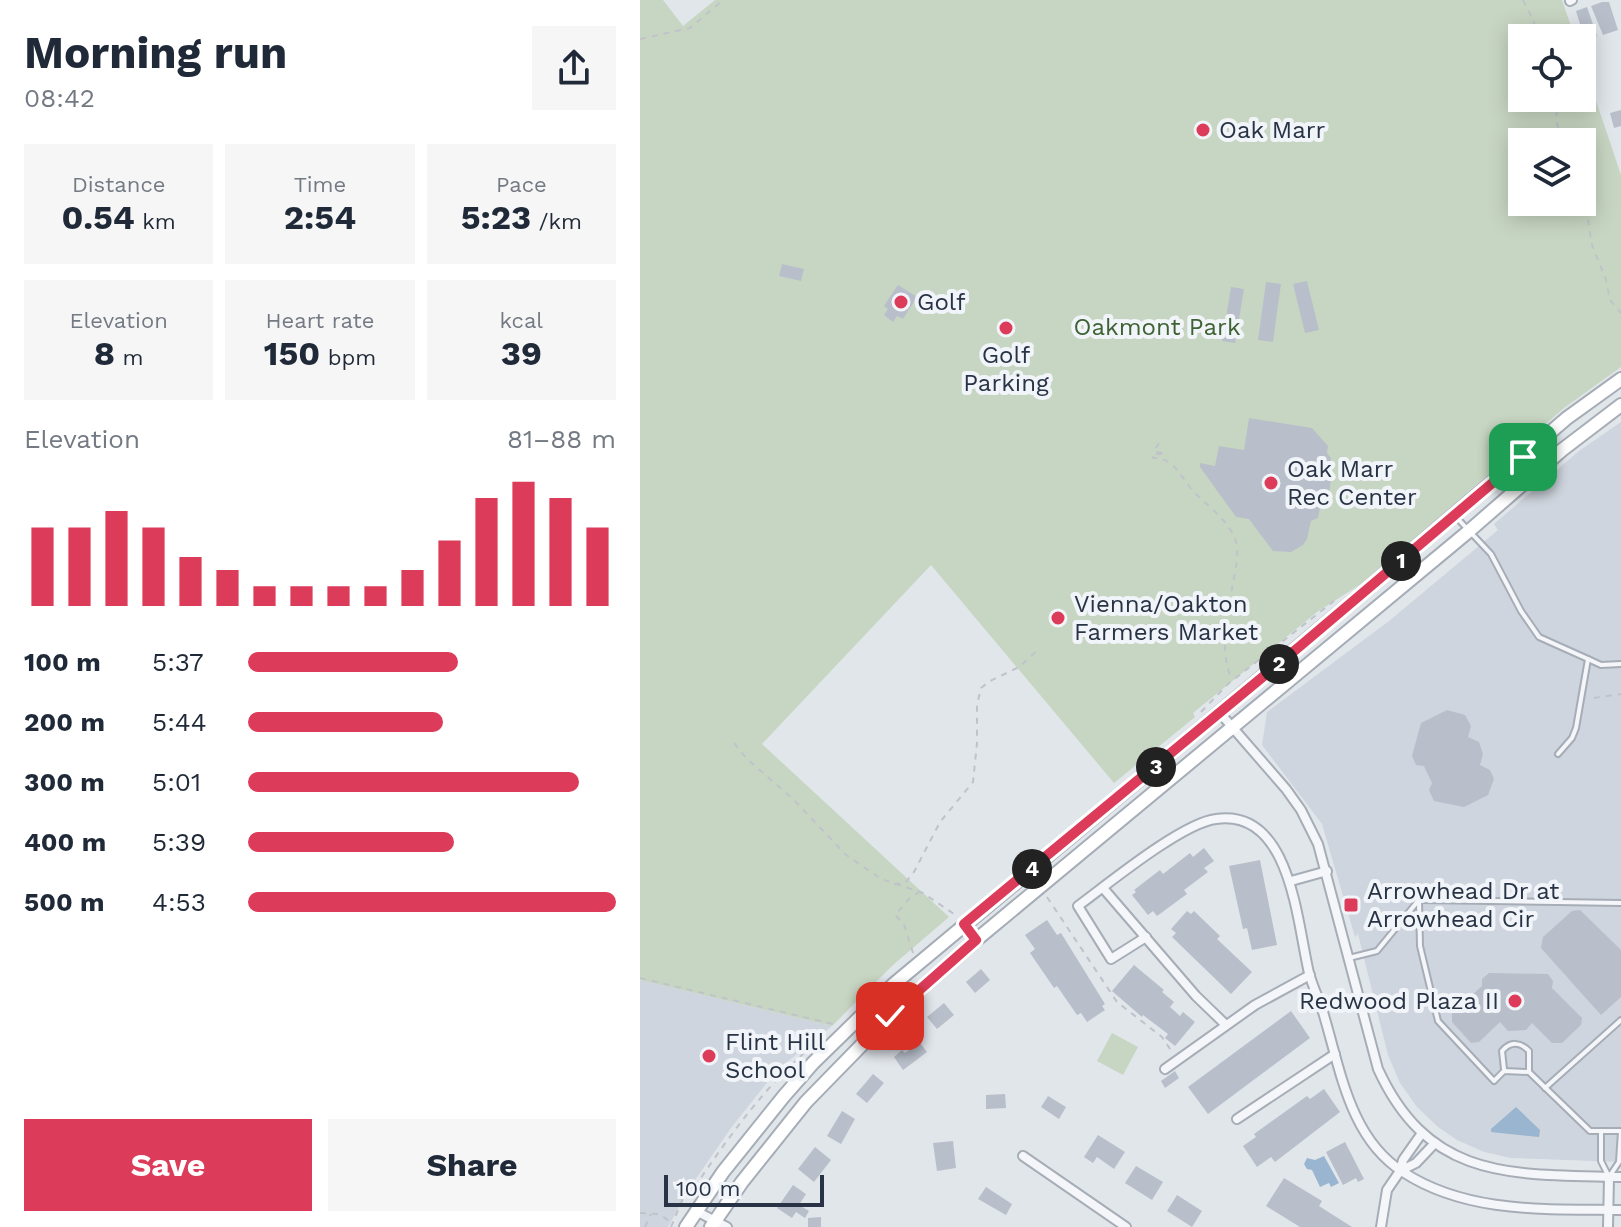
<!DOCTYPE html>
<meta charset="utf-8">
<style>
:root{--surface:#fff;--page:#f6f6f7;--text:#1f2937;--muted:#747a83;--accent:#dc3b59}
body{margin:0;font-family:"Work Sans",sans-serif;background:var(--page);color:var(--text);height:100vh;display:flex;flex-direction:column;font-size:30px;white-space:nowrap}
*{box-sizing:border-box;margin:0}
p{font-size:26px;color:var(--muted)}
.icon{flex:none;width:44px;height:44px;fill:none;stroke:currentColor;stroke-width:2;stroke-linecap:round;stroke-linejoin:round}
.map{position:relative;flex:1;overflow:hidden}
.panel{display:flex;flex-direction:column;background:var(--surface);width:640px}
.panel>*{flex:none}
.fabs{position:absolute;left:868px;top:24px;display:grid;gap:16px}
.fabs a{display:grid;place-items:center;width:88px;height:88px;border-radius:0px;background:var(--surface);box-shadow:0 4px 20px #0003;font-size:40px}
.scale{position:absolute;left:24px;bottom:20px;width:160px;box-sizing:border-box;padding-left:8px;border:4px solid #283345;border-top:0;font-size:22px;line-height:28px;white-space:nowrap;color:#283345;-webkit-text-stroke:6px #f1f4f8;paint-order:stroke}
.pin{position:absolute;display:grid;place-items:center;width:68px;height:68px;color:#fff;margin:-34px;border-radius:16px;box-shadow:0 4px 12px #0006}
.km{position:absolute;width:40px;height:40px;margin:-20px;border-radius:50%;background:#222;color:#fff;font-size:22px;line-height:40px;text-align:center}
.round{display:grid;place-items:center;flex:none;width:84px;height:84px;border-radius:0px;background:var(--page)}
.headline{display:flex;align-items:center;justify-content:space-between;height:136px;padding:0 24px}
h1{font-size:44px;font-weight:700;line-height:60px}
.figures{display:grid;grid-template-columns:repeat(3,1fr);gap:12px;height:136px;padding:8px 24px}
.figures div{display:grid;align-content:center;border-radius:0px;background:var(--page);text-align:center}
.figures b{font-size:34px;font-weight:700}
.figures small{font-size:22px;font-weight:400}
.figures p{font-size:22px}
.chart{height:224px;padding:16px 24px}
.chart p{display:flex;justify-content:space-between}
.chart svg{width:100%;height:144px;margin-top:8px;stroke:var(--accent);stroke-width:6}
.action{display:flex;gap:16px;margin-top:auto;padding:16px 24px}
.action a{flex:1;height:92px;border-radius:0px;background:var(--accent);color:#fff;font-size:32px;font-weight:700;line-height:92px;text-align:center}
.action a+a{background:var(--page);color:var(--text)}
ul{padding:0 24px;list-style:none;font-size:26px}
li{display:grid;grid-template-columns:128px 96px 1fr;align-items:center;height:60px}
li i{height:20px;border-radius:10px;background:var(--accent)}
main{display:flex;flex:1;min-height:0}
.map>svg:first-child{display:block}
</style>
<main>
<section class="panel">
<div class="headline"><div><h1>Morning run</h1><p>08:42</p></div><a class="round"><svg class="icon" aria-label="share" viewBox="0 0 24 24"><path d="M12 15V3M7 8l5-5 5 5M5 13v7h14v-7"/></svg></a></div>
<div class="figures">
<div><p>Distance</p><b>0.54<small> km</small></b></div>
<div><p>Time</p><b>2:54</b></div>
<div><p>Pace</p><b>5:23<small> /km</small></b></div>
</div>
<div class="figures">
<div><p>Elevation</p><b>8<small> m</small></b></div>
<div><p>Heart rate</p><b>150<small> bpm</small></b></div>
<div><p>kcal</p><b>39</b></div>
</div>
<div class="chart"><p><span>Elevation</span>81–88 m</p>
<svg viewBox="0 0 160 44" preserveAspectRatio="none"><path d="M5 44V20M15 44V20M25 44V15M35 44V20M45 44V29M55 44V33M65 44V38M75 44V38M85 44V38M95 44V38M105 44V33M115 44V24M125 44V11M135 44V6M145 44V11M155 44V20"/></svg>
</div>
<ul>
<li><b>100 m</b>5:37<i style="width:57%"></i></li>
<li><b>200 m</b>5:44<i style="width:53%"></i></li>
<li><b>300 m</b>5:01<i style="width:90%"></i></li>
<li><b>400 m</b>5:39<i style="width:56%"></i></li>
<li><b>500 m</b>4:53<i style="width:100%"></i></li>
</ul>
<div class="action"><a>Save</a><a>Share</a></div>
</section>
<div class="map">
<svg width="981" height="1227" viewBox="0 0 981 1227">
<rect width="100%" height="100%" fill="#e1e6eb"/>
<g fill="#cfd5de">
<polygon points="981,422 981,1162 871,1158 844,1152 817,1140 798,1127 777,1107 760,1083 748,1055 718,934 715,937 682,824 622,745 627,712 749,621 858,530 854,524 939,451"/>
<polygon points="0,980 192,1026 137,1070 91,1128 51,1186 28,1227 0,1227"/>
</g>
<g fill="#c7d6c2" fill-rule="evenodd">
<path d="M0,0H23L43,26L75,0H922L935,38H882V98H942V59L981,175V367L924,408L727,580L677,612L553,713L555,717L474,783L291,565L122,744L309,917L253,965L192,1026L0,980ZM882,142H942V202H882Z"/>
<polygon points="472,1033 498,1047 483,1075 457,1061"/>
</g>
<g fill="#99b5cf">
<polygon points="876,1107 900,1130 899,1137 851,1132 851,1129"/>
<polygon points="684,1156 699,1183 691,1187 689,1183 680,1187 672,1170 667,1169 664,1164 667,1158 675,1160"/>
</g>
<g fill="#b8bfca">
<polygon points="962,2 969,2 978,30 963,35 951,6"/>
<polygon points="947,7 957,36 948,39 946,33 943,34 936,11"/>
<polygon points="981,110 981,126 974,128 970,113"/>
<polygon points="142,264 164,269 161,281 139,276"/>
<polygon points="667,281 679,330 665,333 653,284"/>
<polygon points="626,282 641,284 633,342 618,340"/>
<polygon points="258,285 277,297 263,319 257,316 253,322 244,315 248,309 244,306"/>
<polygon points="591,287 604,289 595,343 582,341"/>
<polygon points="609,418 672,428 688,446 687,453 691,458 689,469 692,472 689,494 685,496 684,505 680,508 678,518 671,521 667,539 663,545 651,552 633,551 609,519 596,517 560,467 560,463 575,466 579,446 604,450"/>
<polygon points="807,710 825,715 831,726 828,737 839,742 843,754 840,765 850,770 854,779 848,795 824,807 794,801 789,790 792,783 784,766 776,765 772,756 781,723"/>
<polygon points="564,848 574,861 564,868 568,872 544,890 547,894 517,916 513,911 508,915 492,895 496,892 494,890 520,870 523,874 550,853 553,857"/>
<polygon points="620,860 637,945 612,950 607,928 603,929 589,866"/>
<polygon points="940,910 981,950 981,997 961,1015 901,948 903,937 932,911"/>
<polygon points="547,911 551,914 554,911 580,936 577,939 612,972 591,994 532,937 536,933 531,929"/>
<polygon points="407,920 417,935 421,933 465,1004 462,1006 465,1010 447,1022 441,1013 437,1015 417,986 414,988 390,953 395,949 385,935"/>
<polygon points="494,965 524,990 522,992 534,1002 530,1007 540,1016 543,1012 555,1022 535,1046 525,1038 528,1034 503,1015 502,1017 472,991"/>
<polygon points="341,969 350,980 335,993 326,982"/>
<polygon points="849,973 908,974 913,981 912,988 942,1018 941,1025 922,1043 912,1043 892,1023 886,1030 868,1031 860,1022 839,1042 831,1043 812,1022 812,1013 842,986 842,979"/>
<polygon points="304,1003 314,1015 297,1029 287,1017"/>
<polygon points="651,1011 670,1038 568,1114 548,1087"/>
<polygon points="277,1039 287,1052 263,1070 254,1057 262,1050 265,1053 272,1048 269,1045"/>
<polygon points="535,1071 539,1078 525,1088 521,1081"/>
<polygon points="233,1074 244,1083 227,1103 216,1094"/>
<polygon points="684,1089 700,1112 635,1162 631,1157 617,1167 603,1146 616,1137 614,1134 667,1096 670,1099"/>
<polygon points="365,1094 366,1108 346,1109 346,1095"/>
<polygon points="408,1096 426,1107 419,1119 401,1107"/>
<polygon points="202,1111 215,1119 201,1144 187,1136"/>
<polygon points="458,1135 485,1152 474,1169 457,1157 453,1163 444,1157"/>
<polygon points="313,1141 316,1168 297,1171 293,1143"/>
<polygon points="705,1142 724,1179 718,1182 716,1178 703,1185 686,1152"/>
<polygon points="175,1147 191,1160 174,1182 158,1169"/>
<polygon points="496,1166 523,1182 512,1200 485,1183"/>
<polygon points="644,1178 682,1201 679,1206 712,1227 660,1227 626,1206"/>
<polygon points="153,1185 166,1194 159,1205 169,1211 165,1218 156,1212 152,1218 137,1208"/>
<polygon points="346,1187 372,1204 366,1215 338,1199"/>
<polygon points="537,1195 562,1211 552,1227 527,1211"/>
<polygon points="181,1217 181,1227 168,1227 168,1218"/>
</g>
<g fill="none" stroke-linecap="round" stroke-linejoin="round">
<g stroke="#a6adb6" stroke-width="8">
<g id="service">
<polyline points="817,518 851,554 881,611 899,637 948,659 936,728 932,738 918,754"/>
<polyline points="948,659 961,665 981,664"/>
<polyline points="779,900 780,946 798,1021 854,1081 864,1071 889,1072 950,1131 981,1131"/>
<polyline points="779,900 981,903"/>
<polyline points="709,958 737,951 778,901"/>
<path d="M864,1069L862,1051C871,1041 880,1042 889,1051V1072"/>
<polyline points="905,1088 981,1020"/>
<polyline points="961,1131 961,1161 969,1177 979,1162 981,1131"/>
</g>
</g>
<g stroke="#a6adb6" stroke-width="12">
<g id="minor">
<polyline points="930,1 932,0"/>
<path d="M580,713L646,789L661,810L678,844L738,1069C790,1182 873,1174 981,1177"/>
<polyline points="651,881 687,871"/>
<polyline points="463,888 556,996 586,1025"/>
<path d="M506,937L471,959L438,906C468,884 542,823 576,819C651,808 657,923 669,973C673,988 681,1003 685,1019C701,1073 711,1139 763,1172C827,1214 907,1209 981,1210"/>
<polyline points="525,1069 615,1005 670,975"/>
<polyline points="597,1119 695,1054"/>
<polyline points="782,1133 763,1160 760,1171 776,1163 795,1143"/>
<polyline points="383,1156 486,1227"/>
<polyline points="56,1211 87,1227"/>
<polyline points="741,1227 747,1190 760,1171"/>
<polyline points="968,1227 969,1177"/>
</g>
</g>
<g stroke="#a6adb6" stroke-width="16">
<g id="secondary">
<polyline points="46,1227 83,1172 144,1096 173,1063 254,984 712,602 927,418 981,379"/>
<polyline points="71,1227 102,1182 166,1102 250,1016 336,940 829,531 922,450 981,405"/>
</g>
</g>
<g stroke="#c0c3ca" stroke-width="2" stroke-dasharray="6 6" stroke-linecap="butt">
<polyline points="883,0 894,22 897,38"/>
<polyline points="0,39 50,28 83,0"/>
<polyline points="916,98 917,124 923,142"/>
<polyline points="942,184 952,245 966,280 970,300 981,313"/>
<path d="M519,443L514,451L525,454H512L513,458C532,457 538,472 549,486C563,504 589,518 596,542C599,553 596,566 594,578C588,611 578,650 592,680"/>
<polyline points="954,698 981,694"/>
<polyline points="561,712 588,684 694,601"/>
<polyline points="94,743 107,759 153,799 205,854 241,879 283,893 317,916"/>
<polyline points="254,884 265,883 274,872 300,822 333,782 337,743 337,705 341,688 350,681 379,667 399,649"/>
<polyline points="407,897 477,1002 522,1037 532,1052"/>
<polyline points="273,953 264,924 255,915 270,898 279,892"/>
<polyline points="0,978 197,1025"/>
<polyline points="0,1213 19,1214 31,1222"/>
<polyline points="5,1227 11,1214"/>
<path d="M31,1227L47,1189L58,1182C93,1131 129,1081 177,1042"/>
</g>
<use href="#service" stroke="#f5f6f9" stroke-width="4"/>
<use href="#minor" stroke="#f5f6f9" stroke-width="8"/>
<use href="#secondary" stroke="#fff" stroke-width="12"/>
</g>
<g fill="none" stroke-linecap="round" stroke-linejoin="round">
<g stroke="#fff" stroke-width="16">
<polyline id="route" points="250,1016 336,940 324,924 659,647 883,457"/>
</g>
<use href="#route" stroke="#dc3b59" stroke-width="10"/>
</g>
<g fill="#dc3b59" stroke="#f1f4f8" stroke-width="3">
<circle cx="563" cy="130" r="8"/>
<circle cx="261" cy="302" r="8"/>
<circle cx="366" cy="328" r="8"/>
<circle cx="631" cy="483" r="8"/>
<circle cx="418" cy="618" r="8"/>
<rect x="703" y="897" width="16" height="16" rx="4"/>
<circle cx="875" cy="1001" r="8"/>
<circle cx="69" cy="1056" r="8"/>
</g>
<g text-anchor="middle" stroke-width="8" stroke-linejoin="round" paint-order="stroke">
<g font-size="24" fill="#283345" stroke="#f1f4f8" text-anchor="start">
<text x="579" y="138">Oak Marr</text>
<text x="277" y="310">Golf</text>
<text x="366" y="363" text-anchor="middle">Golf<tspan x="366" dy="28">Parking</tspan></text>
<text x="647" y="477">Oak Marr<tspan x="647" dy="28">Rec Center</tspan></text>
<text x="434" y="612">Vienna/Oakton<tspan x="434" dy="28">Farmers Market</tspan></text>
<text x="727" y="899">Arrowhead Dr at<tspan x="727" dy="28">Arrowhead Cir</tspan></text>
<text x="859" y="1009" text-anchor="end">Redwood Plaza II</text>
<text x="85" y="1050">Flint Hill<tspan x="85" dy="28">School</tspan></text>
</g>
<g font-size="24" fill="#3e6233" stroke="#f1f4f8">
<text x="517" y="335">Oakmont Park</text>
</g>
</g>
</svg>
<div class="fabs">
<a><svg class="icon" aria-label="locate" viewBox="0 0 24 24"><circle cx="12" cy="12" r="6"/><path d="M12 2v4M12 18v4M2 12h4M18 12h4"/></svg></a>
<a><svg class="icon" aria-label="layers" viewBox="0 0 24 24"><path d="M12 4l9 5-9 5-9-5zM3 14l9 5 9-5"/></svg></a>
</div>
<div class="scale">100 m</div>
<div class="pin" style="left:883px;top:457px;background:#1e9e55"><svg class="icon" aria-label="arrive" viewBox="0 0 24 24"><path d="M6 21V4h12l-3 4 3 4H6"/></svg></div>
<div class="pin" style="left:250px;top:1016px;background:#d93025"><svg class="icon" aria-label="check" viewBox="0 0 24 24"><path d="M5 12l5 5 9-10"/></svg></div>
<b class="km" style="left:761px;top:561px">1</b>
<b class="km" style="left:639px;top:664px">2</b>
<b class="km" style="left:516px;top:767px">3</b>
<b class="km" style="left:392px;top:869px">4</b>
</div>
</main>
